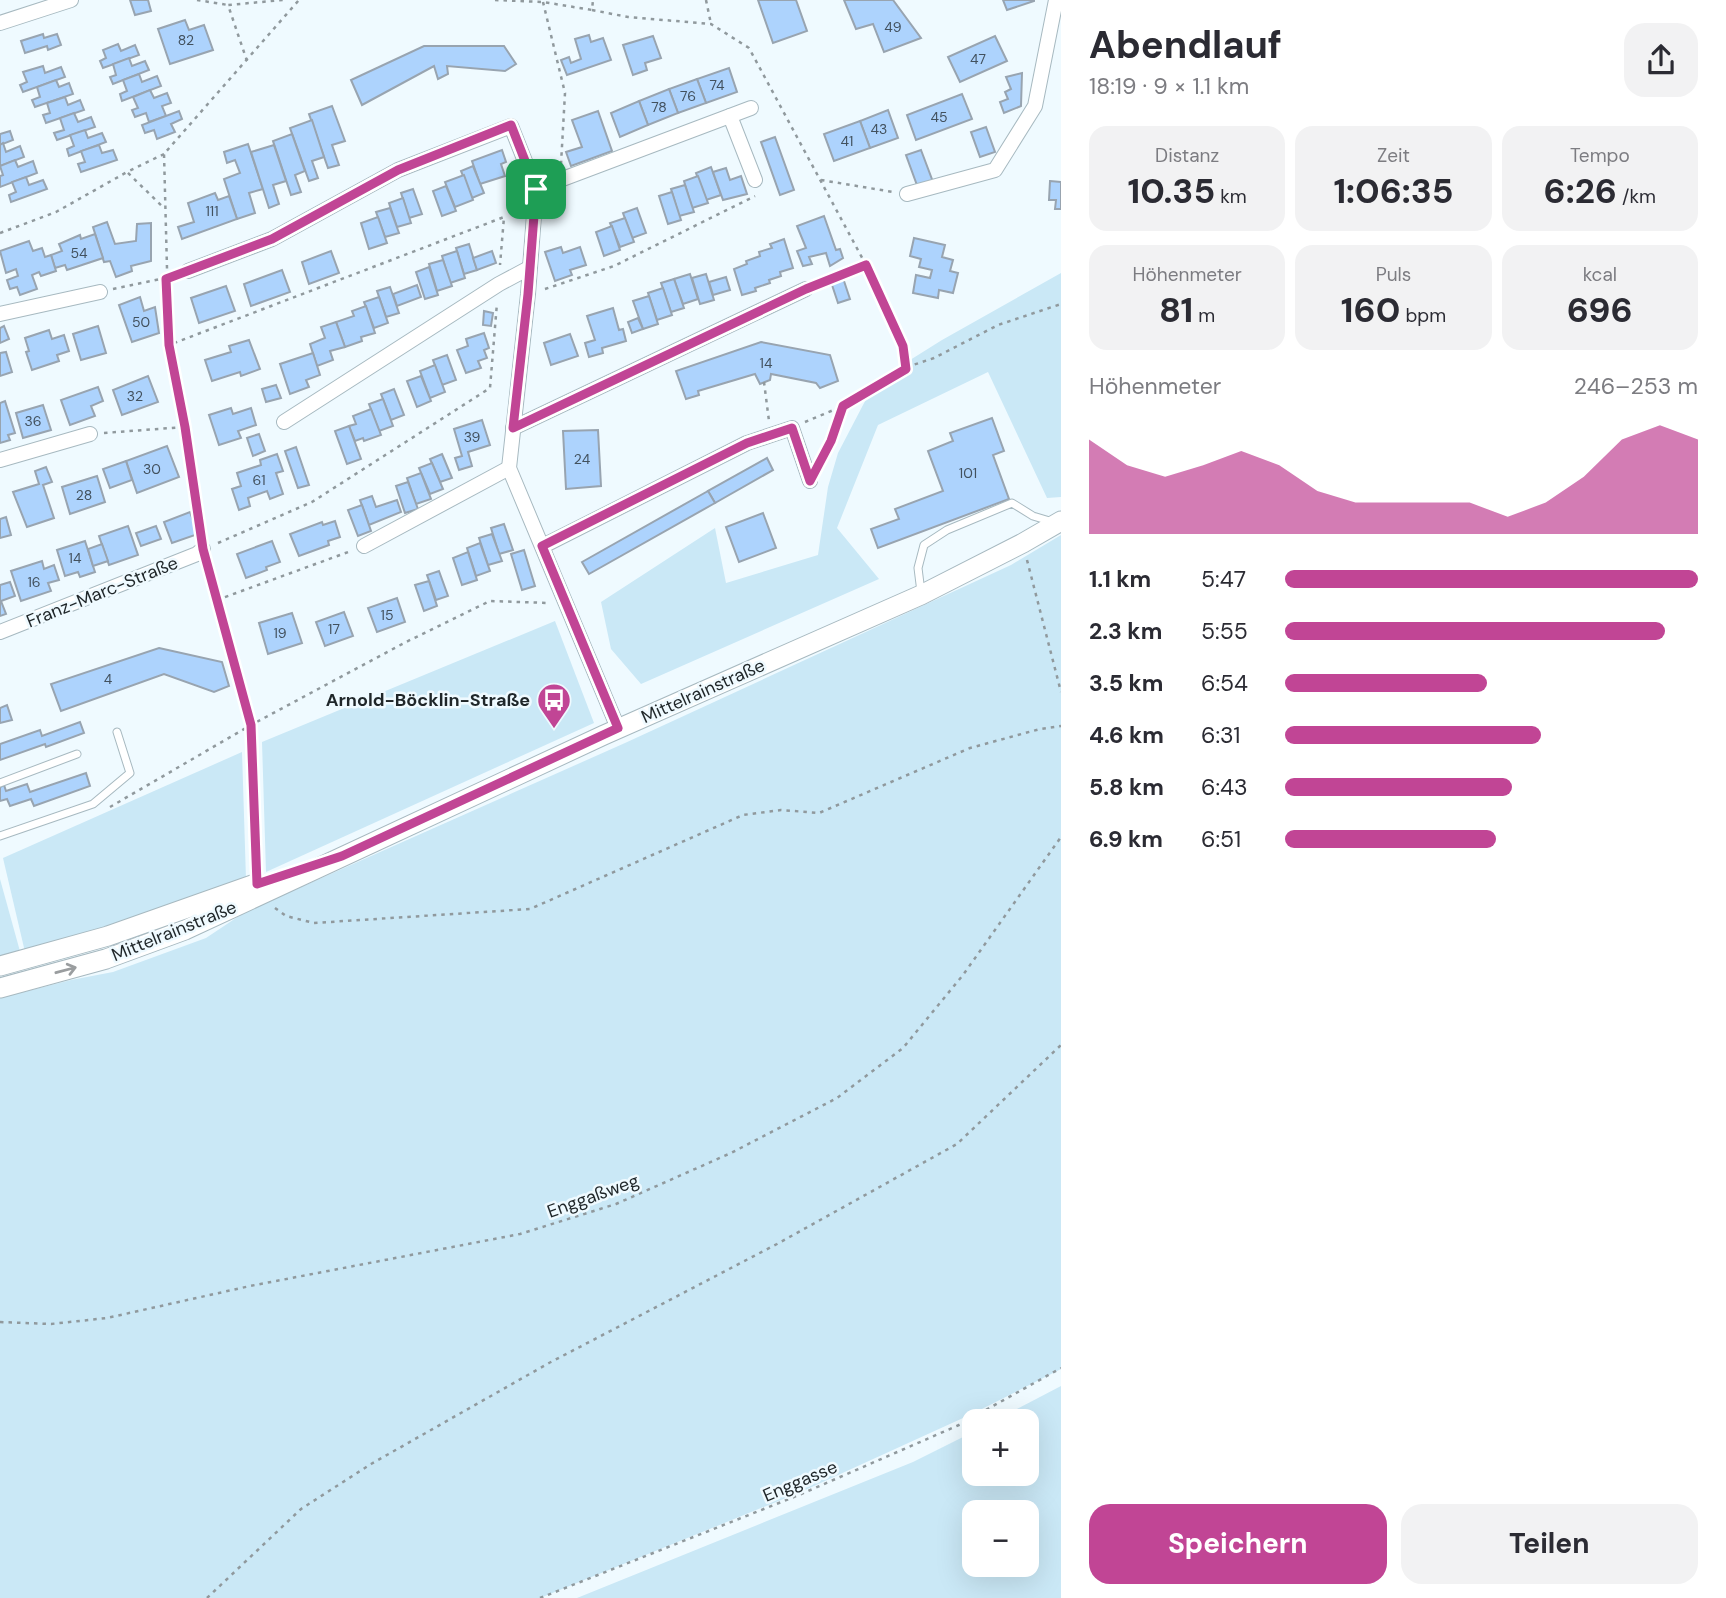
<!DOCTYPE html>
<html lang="de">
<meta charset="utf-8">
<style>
:root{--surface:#fff;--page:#f2f2f3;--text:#2b2b33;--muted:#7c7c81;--accent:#c14595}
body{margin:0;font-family:"DM Sans",sans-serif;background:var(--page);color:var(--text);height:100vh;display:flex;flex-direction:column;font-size:26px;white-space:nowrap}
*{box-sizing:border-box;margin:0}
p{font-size:23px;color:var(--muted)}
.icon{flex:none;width:38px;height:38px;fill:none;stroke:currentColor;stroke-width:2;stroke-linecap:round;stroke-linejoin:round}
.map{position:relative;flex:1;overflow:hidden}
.sheet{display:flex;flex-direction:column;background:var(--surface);width:665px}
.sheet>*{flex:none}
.buttons{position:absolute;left:962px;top:1409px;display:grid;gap:14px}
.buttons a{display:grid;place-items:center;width:77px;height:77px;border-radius:14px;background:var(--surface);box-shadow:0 7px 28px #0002;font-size:35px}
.pin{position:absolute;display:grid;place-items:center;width:60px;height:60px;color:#fff;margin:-30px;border-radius:14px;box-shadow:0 4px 10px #0006}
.round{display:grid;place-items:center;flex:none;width:74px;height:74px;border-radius:21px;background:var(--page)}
.head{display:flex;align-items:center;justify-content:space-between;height:119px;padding:0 28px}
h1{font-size:38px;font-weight:700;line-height:52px}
.metrics{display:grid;grid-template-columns:repeat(3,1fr);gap:10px;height:119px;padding:7px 28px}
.metrics div{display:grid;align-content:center;border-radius:18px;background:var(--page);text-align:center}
.metrics b{font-size:35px;font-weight:700}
.metrics small{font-size:19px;font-weight:400}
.metrics p{font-size:19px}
.chart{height:196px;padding:14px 28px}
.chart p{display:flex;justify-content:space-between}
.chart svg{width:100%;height:126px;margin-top:7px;fill:var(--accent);opacity:.7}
.button{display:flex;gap:14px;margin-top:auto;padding:14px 28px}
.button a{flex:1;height:80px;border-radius:21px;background:var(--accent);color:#fff;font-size:28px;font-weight:700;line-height:80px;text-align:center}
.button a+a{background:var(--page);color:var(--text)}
ul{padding:0 28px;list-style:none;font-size:23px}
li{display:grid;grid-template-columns:112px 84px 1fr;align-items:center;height:52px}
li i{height:18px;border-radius:9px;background:var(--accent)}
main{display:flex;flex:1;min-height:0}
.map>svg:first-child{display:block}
</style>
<main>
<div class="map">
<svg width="1061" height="1598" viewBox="0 0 1061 1598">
<rect width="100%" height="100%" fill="#effaff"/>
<g fill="#cae8f6" fill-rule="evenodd">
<polygon points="1061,273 1061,497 1047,498 988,372 878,425 837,528 879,579 641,684 611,649 601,602 715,528 726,583 818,555 828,487 838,453 875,382 942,340"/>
<polygon points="1061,535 1061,1369 974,1413 803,1491 540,1598 0,1598 0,998 71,980 113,972 206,938 245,912 625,743 1011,565"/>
<polygon points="555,621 594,723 266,872 262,742"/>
<polygon points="242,752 246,880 92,936 25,952 3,858"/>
<polygon points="0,879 21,955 0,960"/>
<path d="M1061,1386V1598H577L913,1462L975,1431V1474H1027V1421H994ZM975,1512H1027V1564H975Z"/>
</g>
<g fill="#add3fd" stroke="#98a4b0" stroke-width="2">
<polygon points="130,0 148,0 151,11 135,15"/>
<polygon points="758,0 796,0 807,31 773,43"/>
<polygon points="844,0 893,0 921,38 884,52 873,24 856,29"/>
<polygon points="1003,0 1034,0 1034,1 1007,10"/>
<polygon points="185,20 189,30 204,25 213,50 170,64 158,29"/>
<polygon points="43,34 44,38 57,34 61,45 48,50 47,46 25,53 21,41"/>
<polygon points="589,35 591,42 603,38 611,60 567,75 561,60 569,57 571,63 581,59 575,39"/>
<polygon points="653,36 661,58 645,63 647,70 633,75 623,45"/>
<polygon points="995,36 1007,61 960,82 948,57"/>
<polygon points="118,44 121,51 135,45 139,55 103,68 100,61 106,58 103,50"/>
<polygon points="424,46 504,46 516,64 505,71 447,66 448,74 438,79 434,66 362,105 351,80"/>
<polygon points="129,58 132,66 145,61 149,70 113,84 110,77 116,75 113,64"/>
<polygon points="43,66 45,73 61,67 65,77 23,92 20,85 27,82 23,72"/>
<polygon points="729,68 737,92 706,103 697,79"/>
<polygon points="1022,73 1021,106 1004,113 1000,102 1008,99 1005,92 1011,89 1006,77"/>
<polygon points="139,74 142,82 157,76 161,86 122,101 120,94 127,91 123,80"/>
<polygon points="697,79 706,103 678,113 669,89"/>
<polygon points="56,80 59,87 69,83 73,94 35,107 32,100 40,97 37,87"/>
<polygon points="669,89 678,113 648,125 639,101"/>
<polygon points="150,90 154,98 167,93 171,103 162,106 166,116 149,122 146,113 135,117 132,110 138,108 133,97"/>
<polygon points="962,94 972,119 916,140 907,115"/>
<polygon points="65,97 68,105 80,100 84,110 46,123 43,115 50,113 47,103"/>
<polygon points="639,101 648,125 620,137 611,113"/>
<polygon points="332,106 345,141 332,145 339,165 328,168 309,114"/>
<polygon points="888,110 898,138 870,148 860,121"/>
<polygon points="179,111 182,119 171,124 175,132 157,139 154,130 145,133 142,125"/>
<polygon points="598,111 612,151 571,166 566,152 582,147 572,120"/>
<polygon points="74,113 78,122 91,117 95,127 57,140 54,133 64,130 60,118"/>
<polygon points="312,120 324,157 312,161 318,178 309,181 290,128"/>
<polygon points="860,121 870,148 834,161 824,134"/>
<polygon points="986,127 995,152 980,157 971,132"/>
<polygon points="85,130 88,138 102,133 106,142 69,156 67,149 74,146 70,135"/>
<polygon points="10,131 13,140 0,145 0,134"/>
<polygon points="292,134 305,171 295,175 301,192 291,195 273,141"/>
<polygon points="775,137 794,190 780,195 761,142"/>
<polygon points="3,143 6,152 20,146 24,157 0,166 0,145"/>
<polygon points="248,144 263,189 249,193 255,213 237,219 224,179 240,173 235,160 227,163 224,152"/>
<polygon points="99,145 102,153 113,150 117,160 81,172 78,164 85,162 81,151"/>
<polygon points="274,145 286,181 273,185 279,204 269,208 251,152"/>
<polygon points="502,150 506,162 501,164 505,176 480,184 472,161"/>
<polygon points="921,150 933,182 918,188 906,155"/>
<polygon points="15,160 18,167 33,161 37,173 0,187 0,176 3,175 0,166"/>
<polygon points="473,166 484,193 472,198 461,171"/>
<polygon points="711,167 721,195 706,200 696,173"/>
<polygon points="726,168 730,180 741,176 747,194 723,200 713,172"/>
<polygon points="464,175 473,200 455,207 445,182"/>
<polygon points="698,176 708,203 692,208 684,181"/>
<polygon points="26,177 29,185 43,180 47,189 11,202 9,195 16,192 12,182"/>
<polygon points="1050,181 1061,182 1061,209 1055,209 1056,200 1049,200"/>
<polygon points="685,185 694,212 679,216 671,189"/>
<polygon points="446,186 456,211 442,216 433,191"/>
<polygon points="413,189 422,214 409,218 401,193"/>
<polygon points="672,192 681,220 668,224 659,196"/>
<polygon points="215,193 218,200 229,196 237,219 182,239 178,227 194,222 188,203"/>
<polygon points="403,198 411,223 397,227 389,203"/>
<polygon points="390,208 399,233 385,237 376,212"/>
<polygon points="637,208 646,233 632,238 623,213"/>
<polygon points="824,216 836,250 840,249 843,258 830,266 826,253 809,257 812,264 803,266 797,251 806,248 797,226"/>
<polygon points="378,217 387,243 369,249 361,223"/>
<polygon points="625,218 634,242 620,247 610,223"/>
<polygon points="107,222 115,244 136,241 137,224 151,223 151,261 131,266 132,271 116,277 110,261 104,262 93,227"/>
<polygon points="612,226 620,250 604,256 596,232"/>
<polygon points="95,234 103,258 67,270 65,265 55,268 51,255 62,251 59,244 80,235 81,239"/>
<polygon points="914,238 945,245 942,257 953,260 950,271 958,273 953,293 939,290 938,298 913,293 916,275 930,278 932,270 919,267 921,259 910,256"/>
<polygon points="784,239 793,268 780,272 781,276 769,280 770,283 755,288 756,291 742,295 734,269 747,264 746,261 760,256 759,252 772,248 770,244"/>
<polygon points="29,241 33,251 42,248 45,257 51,255 56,271 41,276 39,272 32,275 37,289 20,295 17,287 10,289 7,280 18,276 16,269 6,273 0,251"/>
<polygon points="469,244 477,270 464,274 456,248"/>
<polygon points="561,247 563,253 580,247 586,265 570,270 572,275 555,281 545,252"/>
<polygon points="331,251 339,273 309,284 302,262"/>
<polygon points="457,251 465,278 450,283 442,256"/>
<polygon points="492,251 496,263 477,270 473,258"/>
<polygon points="443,260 452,286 437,291 429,264"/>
<polygon points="429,267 438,295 425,299 416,272"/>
<polygon points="282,270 290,292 251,306 244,284"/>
<polygon points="690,274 698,299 683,304 674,279"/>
<polygon points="706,274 714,300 700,304 692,278"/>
<polygon points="726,277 730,290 713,295 709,282"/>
<polygon points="843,278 850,299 838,303 831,282"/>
<polygon points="674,279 684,308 671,312 661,283"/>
<polygon points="417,285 421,297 397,306 393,294"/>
<polygon points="226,286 235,311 199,323 191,298"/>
<polygon points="390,287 399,313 386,317 377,291"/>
<polygon points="663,288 672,315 657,320 648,293"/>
<polygon points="649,296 658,324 643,329 633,301"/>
<polygon points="140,297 144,311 155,307 159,333 132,342 119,305"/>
<polygon points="379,297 388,323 374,328 364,302"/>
<polygon points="366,306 375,333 361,337 362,341 345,347 336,322 354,316 352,311"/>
<polygon points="613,308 619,330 623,329 626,341 602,348 603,353 589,357 585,343 595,340 587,316"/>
<polygon points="484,311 493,313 491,326 483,325"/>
<polygon points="638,318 643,329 632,333 628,322"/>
<polygon points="336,322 345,347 330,351 333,360 317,366 310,344 325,338 321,327"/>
<polygon points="4,326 9,339 0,343 0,328"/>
<polygon points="98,326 106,353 81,360 73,334"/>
<polygon points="49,330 52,339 64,335 69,351 57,355 59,361 32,370 26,352 29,351 25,338"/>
<polygon points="484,333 489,348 484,350 487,358 478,361 481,368 466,373 457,350 468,346 466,339"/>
<polygon points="570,334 578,356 551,365 544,343"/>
<polygon points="249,340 260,369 241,376 240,372 212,381 205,360 231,352 229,346"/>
<polygon points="761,342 830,355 838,381 820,388 816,383 771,374 770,380 760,384 755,374 698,391 699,395 686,399 676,371"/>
<polygon points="6,352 12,372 0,376 0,353"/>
<polygon points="313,353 320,375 306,380 309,387 290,394 280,364"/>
<polygon points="447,355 456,380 442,385 433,360"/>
<polygon points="435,365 445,392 430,398 420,371"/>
<polygon points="148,376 158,402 122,415 113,390"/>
<polygon points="421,376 431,401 417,407 407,381"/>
<polygon points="276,385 281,398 266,402 262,389"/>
<polygon points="98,387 103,401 91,406 95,416 70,425 61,400"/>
<polygon points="394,389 404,415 391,420 381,394"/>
<polygon points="383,399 393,426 379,431 369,404"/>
<polygon points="5,401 15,433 8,435 10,440 0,443 0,403"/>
<polygon points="43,405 51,430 23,438 16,413"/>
<polygon points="231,408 233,414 251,408 256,425 238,431 241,438 219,445 209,415"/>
<polygon points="371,409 381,435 364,441 363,438 355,441 349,426 356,424 353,416"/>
<polygon points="992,418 1004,451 993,455 1009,499 878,548 871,529 899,519 895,509 943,491 928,451 953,441 950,433"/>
<polygon points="482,420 490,445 468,452 472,466 459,470 455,458 462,456 454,429"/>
<polygon points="349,426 361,459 347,464 335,431"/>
<polygon points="598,430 601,486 566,489 563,431"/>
<polygon points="259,434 265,451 253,456 247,438"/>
<polygon points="167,446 179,477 137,493 126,461"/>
<polygon points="296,447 309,485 298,488 285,451"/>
<polygon points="277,454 283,471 276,473 283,494 270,499 267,491 248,498 250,506 239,510 232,489 241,486 237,473 261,465 260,460"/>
<polygon points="442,454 452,478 440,482 430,459"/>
<polygon points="767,458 773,470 715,503 708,491"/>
<polygon points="126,461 132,480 110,488 103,469"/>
<polygon points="432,463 443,489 430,494 419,468"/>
<polygon points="46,467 52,482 43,485 54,518 27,527 13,492 39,484 35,471"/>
<polygon points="421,473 431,499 416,504 407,478"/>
<polygon points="97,476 105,502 70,514 62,487"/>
<polygon points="408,482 418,509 405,513 396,486"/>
<polygon points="708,491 715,503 589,574 582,562"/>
<polygon points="372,496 376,507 397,500 401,512 369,525 360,500"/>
<polygon points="362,505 371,531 358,536 348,510"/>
<polygon points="190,512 198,534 172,543 164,522"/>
<polygon points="763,513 776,548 739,562 726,527"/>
<polygon points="6,517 11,535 0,538 0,519"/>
<polygon points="335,521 340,537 328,541 329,545 299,556 290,534 322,522 323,525"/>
<polygon points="504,524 513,550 499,554 491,528"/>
<polygon points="128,526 138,555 109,565 99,536"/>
<polygon points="156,526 161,539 141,546 136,533"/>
<polygon points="492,534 502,561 488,565 479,538"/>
<polygon points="85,541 95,572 80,577 78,572 65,576 57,550"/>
<polygon points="272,541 280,562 266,567 267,570 246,578 237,554"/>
<polygon points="480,543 490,571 476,576 467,548"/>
<polygon points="102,544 108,561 93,566 88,549"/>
<polygon points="524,550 535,586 522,590 511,554"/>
<polygon points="468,552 477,580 462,585 453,558"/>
<polygon points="42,561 44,569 54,565 59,580 48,583 51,591 21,601 11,571"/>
<polygon points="439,571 448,596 436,600 427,575"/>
<polygon points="429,581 437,606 424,611 415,585"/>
<polygon points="10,582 15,596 1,601 6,614 0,616 0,585"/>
<polygon points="397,598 405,622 377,632 368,608"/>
<polygon points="344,612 353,636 325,646 316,622"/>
<polygon points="292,613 302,643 268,654 259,623"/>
<polygon points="159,648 222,662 229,686 214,692 164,674 61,711 51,684"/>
<polygon points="7,705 12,720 0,723 0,708"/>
<polygon points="80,722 84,733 46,747 45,744 0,760 0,744 40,730 42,736"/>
<polygon points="86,773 90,786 34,806 31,799 10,806 7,799 0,801 0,787 4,785 6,791 27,784 30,792"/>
</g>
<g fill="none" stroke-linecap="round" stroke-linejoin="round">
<g stroke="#a7b9c0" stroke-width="9">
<g id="lane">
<polyline points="921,592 918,568 924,545 947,530 1012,503 1033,516 1053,522"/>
<polyline points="0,783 77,754"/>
<polyline points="0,836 93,804 130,773 117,732"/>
</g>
</g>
<g stroke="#a7b9c0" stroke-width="16">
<g id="street">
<polyline points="0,23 71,0"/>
<polyline points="730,116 755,180"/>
<polyline points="536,189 751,108"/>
<polyline points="907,194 995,170 1035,106 1056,0"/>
<polyline points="188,271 272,239 398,170 511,126 536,189 528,294 509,468 618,728"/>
<polyline points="0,314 100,292"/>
<polyline points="284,422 499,284 529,268"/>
<polyline points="513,428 806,289"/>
<polyline points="0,460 90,434"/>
<polyline points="364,546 509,468"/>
<polyline points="543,546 747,443 792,428 810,481"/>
<polyline points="0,632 197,554 203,549"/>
</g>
</g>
<g stroke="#a7b9c0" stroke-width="21">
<g id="secondary">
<polyline points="0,966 108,936 258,883"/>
<polyline points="0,988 106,959 185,930 604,735 921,595 1023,543 1061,521"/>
</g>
</g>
<g stroke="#90999d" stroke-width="2.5" stroke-dasharray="3.5 5" stroke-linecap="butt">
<polyline points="197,0 228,5"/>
<polyline points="495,0 543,2 592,10 593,0"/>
<polyline points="706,0 711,24"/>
<polyline points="543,2 565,93 561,164"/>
<polyline points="592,10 628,17 711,24 749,48 866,265 903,346 906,369"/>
<polyline points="247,61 228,5 283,0"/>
<polyline points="164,154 127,172 164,208"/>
<polyline points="821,180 893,192"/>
<polyline points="0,233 56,212 127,172"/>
<polyline points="820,283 866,265"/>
<polyline points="113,289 175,276"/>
<polyline points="545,289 614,266 755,196"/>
<polyline points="169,345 164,154 299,0"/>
<polyline points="764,382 769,421"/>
<polyline points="805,422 843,406"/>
<polyline points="185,428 201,536"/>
<polyline points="104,433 185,427 169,345 504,217 500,265"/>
<polyline points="820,463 831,441 843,406 913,365 934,358 998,325 1061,304"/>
<polyline points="218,543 312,502 490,388 497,303"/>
<polyline points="1027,560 1061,692"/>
<polyline points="208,567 251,725 256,866"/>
<polyline points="217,600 351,551"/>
<polyline points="110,807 251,725 406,642 490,601 549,603"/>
<polyline points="275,908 286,916 314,923 530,909 743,815 781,810 819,813 970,748 1040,729 1061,726"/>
<polyline points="0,1322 51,1324 107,1318 250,1286 520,1234 616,1204 731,1153 837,1098 903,1048 963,975 1061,837"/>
<polyline points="207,1598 301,1509 371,1464 549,1363 777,1244 957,1144 1061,1045"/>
<polyline points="540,1598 799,1495 959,1425 1061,1368"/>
</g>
<use href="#lane" stroke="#fff" stroke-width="7"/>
<use href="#street" stroke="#fff" stroke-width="14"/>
<use href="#secondary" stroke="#fff" stroke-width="19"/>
</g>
<defs><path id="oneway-shaft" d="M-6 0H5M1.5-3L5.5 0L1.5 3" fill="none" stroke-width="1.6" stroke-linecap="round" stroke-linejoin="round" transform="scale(1.75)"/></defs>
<use stroke="#9a9d9f" href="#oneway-shaft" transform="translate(66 970) rotate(-15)"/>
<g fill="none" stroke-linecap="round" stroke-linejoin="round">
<g stroke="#fff" stroke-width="14">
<polygon id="route" points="511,125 536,189 528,294 513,428 806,289 866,265 903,346 906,369 843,406 831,441 810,481 792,428 747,443 542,546 618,728 342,856 257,884 251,725 203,549 185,427 169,345 166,279 272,239 398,170"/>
</g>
<use href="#route" stroke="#c14595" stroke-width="9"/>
</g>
<defs>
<g id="bus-pin" transform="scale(1.75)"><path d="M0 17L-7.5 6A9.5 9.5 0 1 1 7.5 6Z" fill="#c14595" stroke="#effaff"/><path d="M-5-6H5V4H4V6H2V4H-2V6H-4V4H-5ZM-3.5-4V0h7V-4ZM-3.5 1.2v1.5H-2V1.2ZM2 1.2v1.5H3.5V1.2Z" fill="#fff"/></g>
</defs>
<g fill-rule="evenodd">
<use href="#bus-pin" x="554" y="700"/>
</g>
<g text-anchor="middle" stroke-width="5" stroke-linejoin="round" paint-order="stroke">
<g font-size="14" fill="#42515e">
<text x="893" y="32">49</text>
<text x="186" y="45">82</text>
<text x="978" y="64">47</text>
<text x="717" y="90">74</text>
<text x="688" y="101">76</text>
<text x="659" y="112">78</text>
<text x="939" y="122">45</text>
<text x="879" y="134">43</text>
<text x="847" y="146">41</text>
<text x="212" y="216">111</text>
<text x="79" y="258">54</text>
<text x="141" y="327">50</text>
<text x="766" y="368">14</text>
<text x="135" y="401">32</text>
<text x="33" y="426">36</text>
<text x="472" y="442">39</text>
<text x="582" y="464">24</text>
<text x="152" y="474">30</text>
<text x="968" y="478">101</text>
<text x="259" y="485">61</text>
<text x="84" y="500">28</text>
<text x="75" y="563">14</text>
<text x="34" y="587">16</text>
<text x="387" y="620">15</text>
<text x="334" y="634">17</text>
<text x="280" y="638">19</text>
<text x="108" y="684">4</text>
</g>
<g font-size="18" fill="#1f2629" stroke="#effaff">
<text transform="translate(102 592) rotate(-22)" y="6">Franz-Marc-Straße</text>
<text transform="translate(703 691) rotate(-24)" y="6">Mittelrainstraße</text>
<text transform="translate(174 931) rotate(-22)" y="6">Mittelrainstraße</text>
<text transform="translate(593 1196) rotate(-20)" y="6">Enggaßweg</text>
<text transform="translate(800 1481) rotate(-23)" y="6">Enggasse</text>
</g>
<g font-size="18" font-weight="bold" fill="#1f2629" stroke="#effaff" text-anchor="end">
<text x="530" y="706">Arnold-Böcklin-Straße</text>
</g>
</g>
</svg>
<div class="buttons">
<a>+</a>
<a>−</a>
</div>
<div class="pin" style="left:536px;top:189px;background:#1e9e55"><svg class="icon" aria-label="arrive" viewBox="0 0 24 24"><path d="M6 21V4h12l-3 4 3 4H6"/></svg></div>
</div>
<section class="sheet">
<div class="head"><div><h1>Abendlauf</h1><p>18:19 · 9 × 1.1 km</p></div><a class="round"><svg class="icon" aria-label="share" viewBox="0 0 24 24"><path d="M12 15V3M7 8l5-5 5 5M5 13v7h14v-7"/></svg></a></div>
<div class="metrics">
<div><p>Distanz</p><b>10.35<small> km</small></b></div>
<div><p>Zeit</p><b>1:06:35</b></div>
<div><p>Tempo</p><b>6:26<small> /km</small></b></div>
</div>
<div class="metrics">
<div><p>Höhenmeter</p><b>81<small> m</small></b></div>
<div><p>Puls</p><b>160<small> bpm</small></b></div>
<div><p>kcal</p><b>696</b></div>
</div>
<div class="chart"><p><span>Höhenmeter</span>246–253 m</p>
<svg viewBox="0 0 160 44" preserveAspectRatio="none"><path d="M0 44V11L10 20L20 24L30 20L40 15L50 20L60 29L70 33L80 33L90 33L100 33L110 38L120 33L130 24L140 11L150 6L160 11V44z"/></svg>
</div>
<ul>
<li><b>1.1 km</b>5:47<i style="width:100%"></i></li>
<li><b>2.3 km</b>5:55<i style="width:92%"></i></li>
<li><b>3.5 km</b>6:54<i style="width:49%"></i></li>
<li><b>4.6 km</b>6:31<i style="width:62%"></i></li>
<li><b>5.8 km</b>6:43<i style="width:55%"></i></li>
<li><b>6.9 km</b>6:51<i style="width:51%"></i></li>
</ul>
<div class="button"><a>Speichern</a><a>Teilen</a></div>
</section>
</main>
